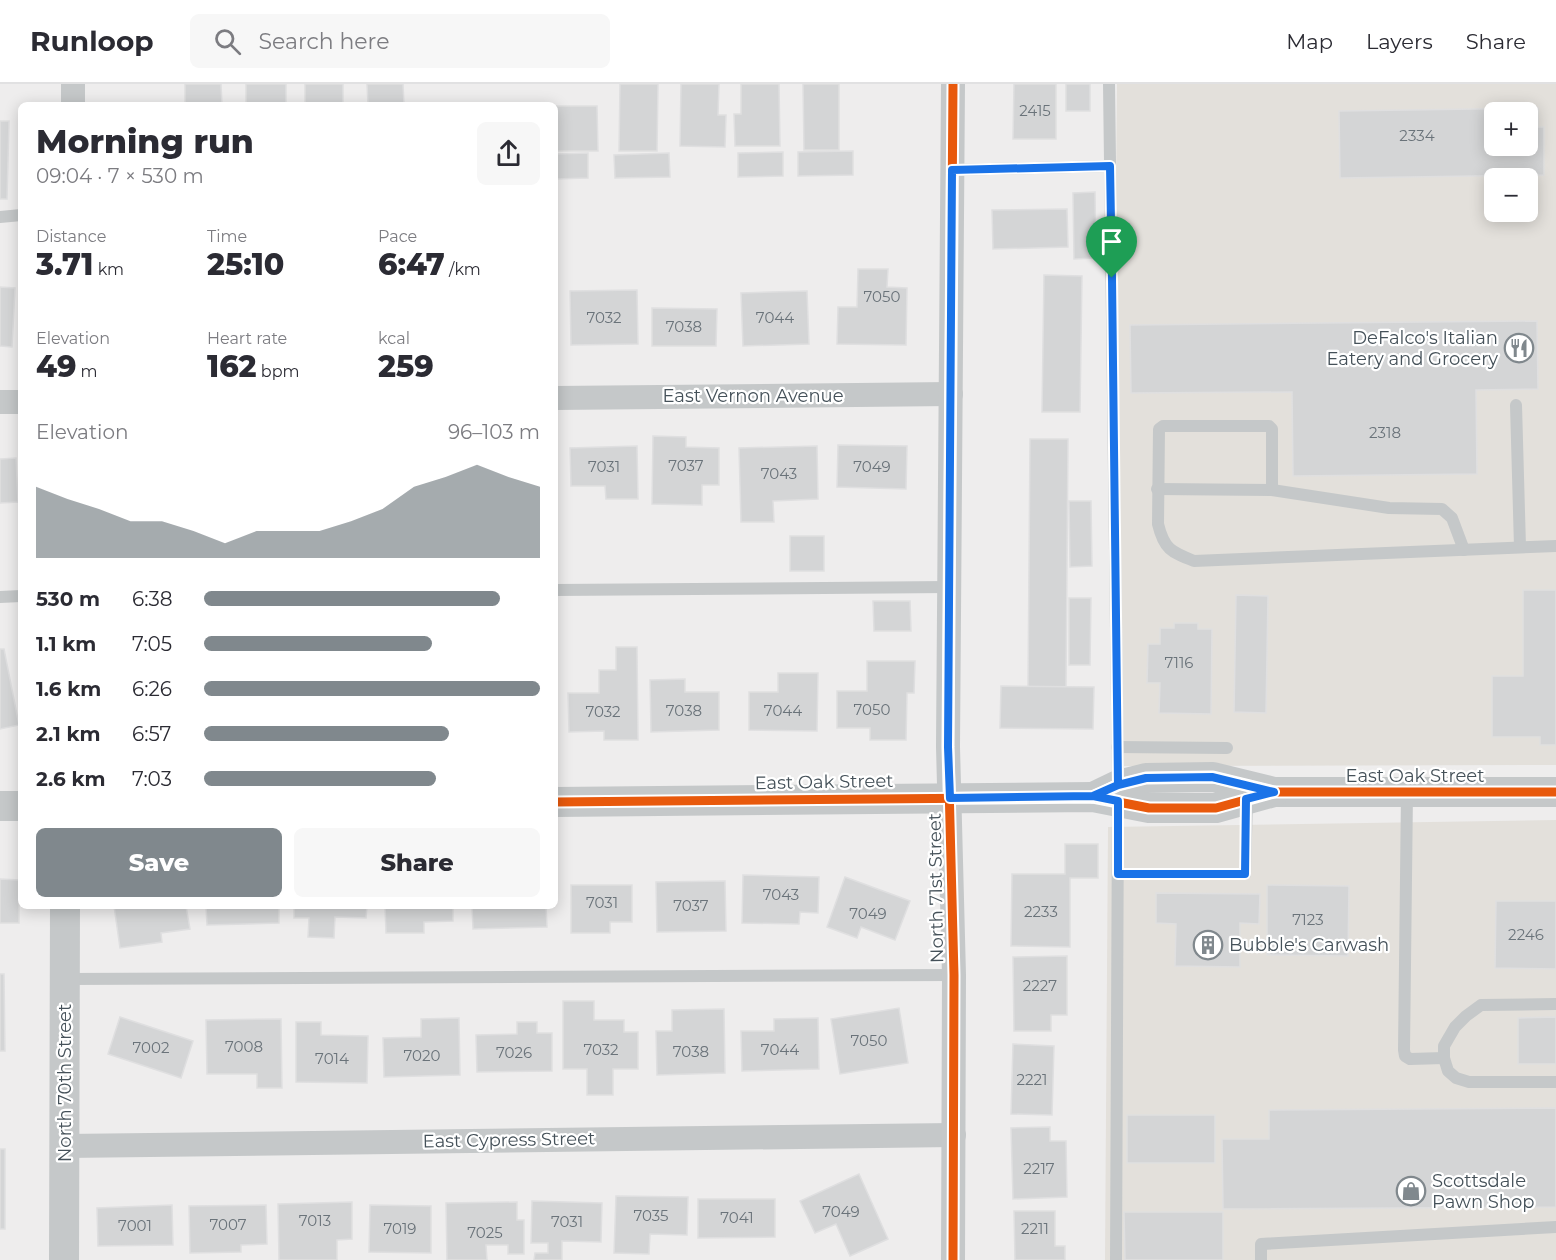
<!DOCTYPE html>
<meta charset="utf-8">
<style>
:root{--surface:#fff;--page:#f7f7f7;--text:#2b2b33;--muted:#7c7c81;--line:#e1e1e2;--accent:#80888d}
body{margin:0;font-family:Montserrat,sans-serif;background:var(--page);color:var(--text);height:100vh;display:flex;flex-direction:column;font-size:22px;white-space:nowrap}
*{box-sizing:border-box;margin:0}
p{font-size:20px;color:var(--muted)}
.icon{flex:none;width:33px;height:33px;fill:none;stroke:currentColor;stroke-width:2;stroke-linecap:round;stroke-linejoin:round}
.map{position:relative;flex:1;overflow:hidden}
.drawer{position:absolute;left:18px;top:18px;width:540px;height:807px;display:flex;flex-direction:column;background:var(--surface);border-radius:9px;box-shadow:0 3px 15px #0003}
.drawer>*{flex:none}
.tools{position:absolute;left:1484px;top:18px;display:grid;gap:12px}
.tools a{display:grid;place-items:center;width:54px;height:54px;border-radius:9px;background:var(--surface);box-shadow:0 3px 15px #0003;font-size:30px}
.pin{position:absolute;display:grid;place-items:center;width:51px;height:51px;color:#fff;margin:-62px -26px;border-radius:50% 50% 50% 0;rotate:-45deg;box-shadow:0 0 6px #0007}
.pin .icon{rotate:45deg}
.round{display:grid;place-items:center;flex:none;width:63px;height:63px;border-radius:9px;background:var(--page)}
.head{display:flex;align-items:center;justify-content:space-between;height:102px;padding:0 18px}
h1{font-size:33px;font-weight:800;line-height:45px}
.stats{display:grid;grid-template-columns:repeat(3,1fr);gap:9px;height:102px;padding:6px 18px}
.stats div{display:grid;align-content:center}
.stats b{font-size:30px;font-weight:800}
.stats small{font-size:16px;font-weight:400}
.stats p{font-size:16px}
.chart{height:168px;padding:12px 18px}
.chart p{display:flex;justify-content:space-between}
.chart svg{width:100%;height:108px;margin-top:6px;fill:var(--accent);opacity:.7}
.action{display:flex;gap:12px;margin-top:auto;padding:12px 18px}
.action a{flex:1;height:69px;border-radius:9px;background:var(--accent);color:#fff;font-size:24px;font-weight:800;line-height:69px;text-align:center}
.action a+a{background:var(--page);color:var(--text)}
ul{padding:0 18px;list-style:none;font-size:20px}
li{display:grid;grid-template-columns:96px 72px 1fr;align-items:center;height:45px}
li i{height:15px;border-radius:8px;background:var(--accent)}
header{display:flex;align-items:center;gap:36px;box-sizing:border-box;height:84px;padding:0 30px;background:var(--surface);border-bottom:2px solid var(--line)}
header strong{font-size:28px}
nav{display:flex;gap:33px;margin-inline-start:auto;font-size:21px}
.search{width:420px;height:54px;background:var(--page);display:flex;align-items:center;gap:15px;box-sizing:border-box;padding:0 21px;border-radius:9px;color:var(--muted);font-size:22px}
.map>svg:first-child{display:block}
</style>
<header>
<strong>Runloop</strong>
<div class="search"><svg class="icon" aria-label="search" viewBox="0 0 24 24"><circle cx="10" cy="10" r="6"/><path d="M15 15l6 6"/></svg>Search here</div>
<nav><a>Map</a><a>Layers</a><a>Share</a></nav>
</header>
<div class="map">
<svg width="1556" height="1176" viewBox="0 0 1556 1176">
<rect width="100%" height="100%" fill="#eeeded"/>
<g fill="#e3e0db" fill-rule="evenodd">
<path d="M1117,0H1556V681L1124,682L1116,110ZM1494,28H1527V62H1494ZM1494,94H1527V128H1494Z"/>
<polygon points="1556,736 1556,1176 1105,1176 1108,743"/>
</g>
<g fill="#d4d5d6" stroke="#dfdfe0" stroke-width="1.5" fill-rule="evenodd">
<polygon points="185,0 221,0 222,21 185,21"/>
<rect x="246" y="0" width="40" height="21"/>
<rect x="305" y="0" width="38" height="21"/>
<polygon points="367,0 403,0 404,21 368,21"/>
<polygon points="620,0 658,0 657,67 619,67"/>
<polygon points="681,0 719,0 718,31 726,31 725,63 680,62"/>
<polygon points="741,0 779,0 780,62 735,62 734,30 741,30"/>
<polygon points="803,0 839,0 839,66 804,66"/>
<polygon points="1014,0 1056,0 1056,55 1013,55"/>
<rect x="1066" y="0" width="24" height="27"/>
<polygon points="555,22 597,22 598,67 555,67"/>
<path d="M1538,24V43H1544V91L1340,94L1339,27ZM1494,28H1527V62H1494Z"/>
<polygon points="0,37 9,37 7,115 0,115"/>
<polygon points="853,67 853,91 798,92 798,68"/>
<polygon points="783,68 783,92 738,93 738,69"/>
<polygon points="588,69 588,94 555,95 555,70"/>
<polygon points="669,69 670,93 615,94 614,71"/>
<polygon points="1095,108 1096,174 1074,175 1073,109"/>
<polygon points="1067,125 1068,163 993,165 992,126"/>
<polygon points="858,185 888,185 887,203 907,204 906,261 837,260 838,223 857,223"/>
<polygon points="1044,191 1082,192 1080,328 1042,328"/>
<polygon points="0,203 15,204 12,263 0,262"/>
<polygon points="637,206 638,260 571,261 570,207"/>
<polygon points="807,207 809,260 743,262 741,209"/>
<polygon points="652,224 717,225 716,262 652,262"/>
<polygon points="1537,237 1538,305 1476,306 1477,390 1293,392 1292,308 1131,309 1130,241"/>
<polygon points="653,352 686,353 686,363 719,364 719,401 702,401 702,421 652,420"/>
<polygon points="1030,355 1068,355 1066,603 1028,603"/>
<polygon points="838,361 907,362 906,405 837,403"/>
<polygon points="637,362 638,415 606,415 605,402 571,402 570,364"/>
<polygon points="817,362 818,415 773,417 774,438 741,438 739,364"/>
<polygon points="16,374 18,418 0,419 0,375"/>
<polygon points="1069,417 1091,417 1092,482 1070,483"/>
<rect x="790" y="452" width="34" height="35"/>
<polygon points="1523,506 1556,506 1556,661 1540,661 1540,653 1492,653 1492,592 1523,592"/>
<polygon points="1236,511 1268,512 1266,629 1234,628"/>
<polygon points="1069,514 1091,514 1090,581 1069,581"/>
<polygon points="873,517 910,517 911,547 874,547"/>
<polygon points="1174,539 1198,539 1198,545 1212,545 1211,630 1159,629 1160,599 1147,599 1148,560 1160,560 1160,544 1174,544"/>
<polygon points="616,563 637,563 638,656 604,656 604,647 569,648 568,609 599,609 599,586 616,586"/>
<polygon points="0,565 4,565 19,641 0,645"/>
<polygon points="867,577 915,577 914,609 907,609 906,656 870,656 870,644 837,644 837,607 867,607"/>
<polygon points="778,589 818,589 817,647 749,646 749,608 778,608"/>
<polygon points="685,595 685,608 719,608 719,646 651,648 650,596"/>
<polygon points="1001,602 1094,603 1093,645 1000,644"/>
<polygon points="1065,760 1098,760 1098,794 1070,794 1070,863 1011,862 1012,790 1065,790"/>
<polygon points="743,791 819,793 818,829 800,828 799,840 742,839"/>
<polygon points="845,793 910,817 895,856 861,843 857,854 827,843"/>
<polygon points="0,795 19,796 19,839 0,839"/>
<polygon points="725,797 726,847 657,848 656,798"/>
<polygon points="571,801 632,801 632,838 610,838 610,849 571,849"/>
<polygon points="1267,801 1349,802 1348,872 1267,871"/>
<polygon points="1156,809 1260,810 1259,840 1240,839 1240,883 1175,882 1176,840 1156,839"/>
<polygon points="1496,817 1556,817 1556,885 1495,884"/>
<polygon points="114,822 186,822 190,845 161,849 162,858 120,864"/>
<polygon points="206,822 279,822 279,839 207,841"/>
<polygon points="294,822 367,822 366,834 335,833 334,854 308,853 309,834 294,834"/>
<polygon points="385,822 453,822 453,837 424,838 424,849 386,849"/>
<polygon points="472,822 546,822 547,843 473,845"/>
<polygon points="1067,872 1067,931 1051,931 1051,947 1014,947 1013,873"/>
<polygon points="0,890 4,890 5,967 0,967"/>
<polygon points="563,917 594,917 594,936 624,936 624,948 638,948 638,985 613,985 613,1011 587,1011 587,985 563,985"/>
<polygon points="899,924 908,979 840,990 831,935"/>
<polygon points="724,925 725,989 657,991 656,947 672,947 672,926"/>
<polygon points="120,933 193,957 181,994 108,970"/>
<polygon points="1556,933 1556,980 1518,980 1518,934"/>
<polygon points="459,934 460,991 384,993 383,954 421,953 421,935"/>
<polygon points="818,934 819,985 742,987 741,947 774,947 774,935"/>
<polygon points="281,935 282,1004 257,1004 257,990 207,990 206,936"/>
<polygon points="296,938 321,938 321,951 368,952 367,999 296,998"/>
<polygon points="517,938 537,938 537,949 552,949 552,987 477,988 476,951 517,950"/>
<polygon points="1013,960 1054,962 1052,1031 1011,1030"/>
<polygon points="1556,1024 1556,1123 1223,1125 1222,1055 1269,1055 1269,1026"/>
<rect x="1127" y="1031" width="88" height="48"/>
<polygon points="1050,1043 1050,1057 1066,1057 1067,1113 1013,1115 1011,1044"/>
<rect x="0" y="1065" width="5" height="80"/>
<polygon points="859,1090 888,1155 850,1172 836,1140 815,1149 800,1117"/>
<polygon points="616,1112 688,1113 687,1151 650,1150 649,1170 614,1169"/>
<polygon points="698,1115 775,1115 775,1153 698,1154"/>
<polygon points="532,1117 602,1119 601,1158 562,1157 562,1176 534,1176 535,1169 548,1169 548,1159 531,1159"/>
<polygon points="352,1118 352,1155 337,1156 337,1176 279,1176 278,1120"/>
<polygon points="517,1118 517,1136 524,1136 524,1170 508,1170 508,1161 486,1161 487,1176 447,1176 446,1119"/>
<polygon points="172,1121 173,1161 98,1162 97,1124"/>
<polygon points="266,1121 267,1160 241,1161 241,1168 190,1169 189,1122"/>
<polygon points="370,1121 431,1122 431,1169 369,1168"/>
<polygon points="1014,1127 1055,1127 1055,1162 1065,1162 1065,1176 1015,1176"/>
<polygon points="1124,1128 1223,1128 1223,1176 1125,1176"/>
</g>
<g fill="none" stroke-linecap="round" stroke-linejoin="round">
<g stroke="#c5c8c9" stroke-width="12">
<polyline points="1109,0 1118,701"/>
<polyline points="952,86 1110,82"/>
<polyline points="0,133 21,131"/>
<polyline points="1516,321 1520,463"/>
<polyline points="1157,405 1272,406 1389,424 1442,425 1452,434 1464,466"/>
<path d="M1272,406V345L1269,342H1163L1159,345L1158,440C1164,465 1171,468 1194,477L1556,462"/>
<polyline points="555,506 949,503"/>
<polyline points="0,513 21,512"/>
<polyline points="1117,663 1227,664"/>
<polyline points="1407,708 1404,966 1405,972 1410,975 1444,974"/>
<polyline points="1118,790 1245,790 1247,716"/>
<polyline points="66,895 954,891"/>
<polyline points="1556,920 1481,921 1466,932 1455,943 1444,962 1444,974 1448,987 1456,994 1469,998 1556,998"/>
<polyline points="1116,1176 1118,718"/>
<polyline points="1261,1176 1261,1160 1556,1143"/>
</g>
<g stroke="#c5c8c9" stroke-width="24">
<polyline points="73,21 73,0"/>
<polyline points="555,314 951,310"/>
<polyline points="0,318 21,318"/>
<polyline points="65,1062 954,1051"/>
<polyline points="953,1176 954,891 948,663 953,0"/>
</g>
<g stroke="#c5c8c9" stroke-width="30">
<polyline points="1093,713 1118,701 1146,694 1213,693 1274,708 1556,708"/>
<polyline points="555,718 1093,713 1149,724 1216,724 1274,708"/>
<polyline points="0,722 21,722"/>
<polyline points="64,1176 65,822"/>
</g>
<g stroke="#fff" stroke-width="13">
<g id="cycleway">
<polyline points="1093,713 1118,701 1146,694 1213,693 1274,708 1556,708"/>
<polyline points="555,718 1093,713 1149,724 1216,724 1274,708"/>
<polyline points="953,1176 954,891 948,663 953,0"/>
</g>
</g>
<use href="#cycleway" stroke="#e8590c" stroke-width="9"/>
</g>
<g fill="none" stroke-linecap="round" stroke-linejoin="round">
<g stroke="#fff" stroke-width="12">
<polyline id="route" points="1112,194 1118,701 1093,712 1118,717 1118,790 1245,790 1246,715 1274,708 1212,693 1146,694 1118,701 1093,712 950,714 948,663 952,86 1110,82 1112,194"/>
</g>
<use href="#route" stroke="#1a73e8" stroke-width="8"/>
</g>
<defs>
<g id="restaurant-ring" transform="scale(1.5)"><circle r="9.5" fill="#fff" stroke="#80888d" stroke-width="1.5"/><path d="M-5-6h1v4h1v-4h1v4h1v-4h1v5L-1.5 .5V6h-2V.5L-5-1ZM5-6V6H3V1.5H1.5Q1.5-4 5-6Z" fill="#80888d"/></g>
<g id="building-ring" transform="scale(1.5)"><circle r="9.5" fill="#fff" stroke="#80888d" stroke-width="1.5"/><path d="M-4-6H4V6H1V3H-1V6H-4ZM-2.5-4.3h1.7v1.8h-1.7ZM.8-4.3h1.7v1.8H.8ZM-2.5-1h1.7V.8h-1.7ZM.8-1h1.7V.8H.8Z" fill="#80888d"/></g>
<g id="shop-ring" transform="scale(1.5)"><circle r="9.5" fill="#fff" stroke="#80888d" stroke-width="1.5"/><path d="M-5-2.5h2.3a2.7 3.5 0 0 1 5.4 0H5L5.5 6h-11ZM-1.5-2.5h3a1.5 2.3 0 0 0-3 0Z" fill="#80888d"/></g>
</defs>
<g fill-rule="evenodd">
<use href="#restaurant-ring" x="1519" y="264"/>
<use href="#building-ring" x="1208" y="861"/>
<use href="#shop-ring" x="1411" y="1107"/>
</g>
<g text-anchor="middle" stroke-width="4.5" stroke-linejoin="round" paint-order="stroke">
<g font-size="15" fill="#6a737a">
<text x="1035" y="32">2415</text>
<text x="1417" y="57">2334</text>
<text x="882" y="218">7050</text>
<text x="604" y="239">7032</text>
<text x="775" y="239">7044</text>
<text x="684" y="248">7038</text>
<text x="1385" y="354">2318</text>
<text x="686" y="387">7037</text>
<text x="604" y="388">7031</text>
<text x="872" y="388">7049</text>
<text x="779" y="395">7043</text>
<text x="1179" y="584">7116</text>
<text x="872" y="631">7050</text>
<text x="684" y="632">7038</text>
<text x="783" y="632">7044</text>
<text x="603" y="633">7032</text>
<text x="781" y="816">7043</text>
<text x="602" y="824">7031</text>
<text x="691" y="827">7037</text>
<text x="1041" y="833">2233</text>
<text x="868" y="835">7049</text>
<text x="1308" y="841">7123</text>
<text x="1526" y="856">2246</text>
<text x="1040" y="907">2227</text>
<text x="869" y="962">7050</text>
<text x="244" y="968">7008</text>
<text x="151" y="969">7002</text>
<text x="601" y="971">7032</text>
<text x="780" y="971">7044</text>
<text x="691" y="973">7038</text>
<text x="514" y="974">7026</text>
<text x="422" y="977">7020</text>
<text x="332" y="980">7014</text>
<text x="1032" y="1001">2221</text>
<text x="1039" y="1090">2217</text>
<text x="841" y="1133">7049</text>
<text x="651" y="1137">7035</text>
<text x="737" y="1139">7041</text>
<text x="315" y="1142">7013</text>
<text x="567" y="1143">7031</text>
<text x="228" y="1146">7007</text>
<text x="135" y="1147">7001</text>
<text x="400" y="1150">7019</text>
<text x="1035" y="1150">2211</text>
<text x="485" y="1154">7025</text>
</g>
<g font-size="18" fill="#455159" stroke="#fff" text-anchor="start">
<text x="1498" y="260" text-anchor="end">DeFalco's Italian<tspan x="1498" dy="21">Eatery and Grocery</tspan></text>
<text x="1229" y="867">Bubble's Carwash</text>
<text x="1432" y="1103">Scottsdale<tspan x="1432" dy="21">Pawn Shop</tspan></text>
</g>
<g font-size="18" fill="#455159" stroke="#fff">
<text x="753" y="318">East Vernon Avenue</text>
<text x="1415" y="698">East Oak Street</text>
<text transform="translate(824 698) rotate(-1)" y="6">East Oak Street</text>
<text transform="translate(936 804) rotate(-91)" y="6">North 71st Street</text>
<text transform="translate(65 999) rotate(-90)" y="6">North 70th Street</text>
<text transform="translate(509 1056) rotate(-1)" y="6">East Cypress Street</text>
</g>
</g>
</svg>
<div class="tools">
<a>+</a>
<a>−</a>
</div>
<div class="pin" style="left:1112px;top:194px;background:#1e9e55"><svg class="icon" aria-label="arrive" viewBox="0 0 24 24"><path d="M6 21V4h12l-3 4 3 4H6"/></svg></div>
<section class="drawer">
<div class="head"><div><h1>Morning run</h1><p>09:04 · 7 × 530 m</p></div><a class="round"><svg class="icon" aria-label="share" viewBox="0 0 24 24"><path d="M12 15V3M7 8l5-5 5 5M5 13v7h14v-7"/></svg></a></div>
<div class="stats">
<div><p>Distance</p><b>3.71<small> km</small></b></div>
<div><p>Time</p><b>25:10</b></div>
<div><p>Pace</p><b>6:47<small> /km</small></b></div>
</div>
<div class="stats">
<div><p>Elevation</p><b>49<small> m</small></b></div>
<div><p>Heart rate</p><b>162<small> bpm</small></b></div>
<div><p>kcal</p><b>259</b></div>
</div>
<div class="chart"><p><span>Elevation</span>96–103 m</p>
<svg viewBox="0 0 160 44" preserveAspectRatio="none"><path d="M0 44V15L10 20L20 24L30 29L40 29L50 33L60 38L70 33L80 33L90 33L100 29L110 24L120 15L130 11L140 6L150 11L160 15V44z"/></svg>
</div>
<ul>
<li><b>530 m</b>6:38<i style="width:88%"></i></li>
<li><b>1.1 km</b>7:05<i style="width:68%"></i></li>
<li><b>1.6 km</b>6:26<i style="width:100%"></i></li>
<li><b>2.1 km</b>6:57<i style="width:73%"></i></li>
<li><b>2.6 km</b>7:03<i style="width:69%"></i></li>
</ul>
<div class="action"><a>Save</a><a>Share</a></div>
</section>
</div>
